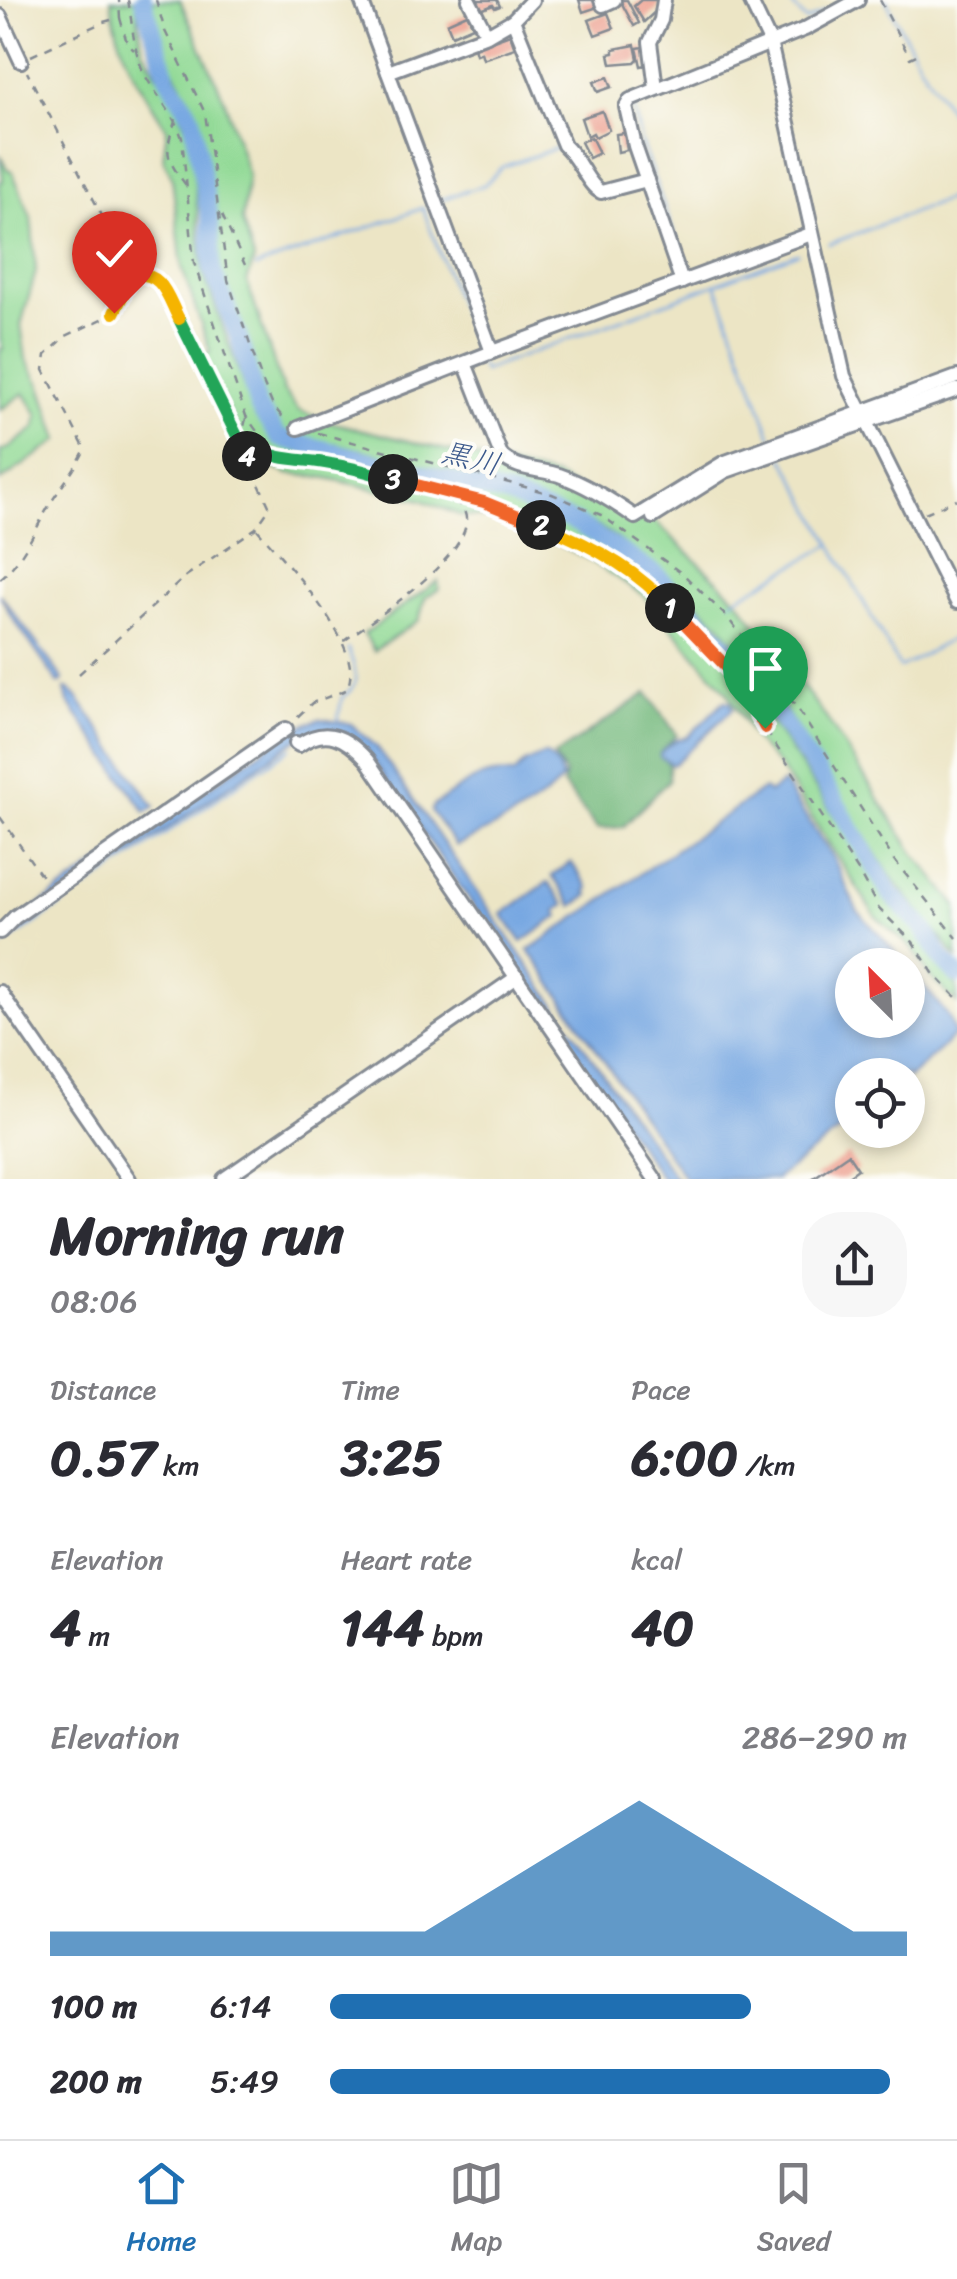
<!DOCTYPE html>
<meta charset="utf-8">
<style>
:root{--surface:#fff;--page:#f7f7f7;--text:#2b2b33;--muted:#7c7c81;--line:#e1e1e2;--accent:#1f6fb2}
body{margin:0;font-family:Sriracha,"Klee One",sans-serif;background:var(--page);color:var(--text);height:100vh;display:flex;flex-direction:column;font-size:38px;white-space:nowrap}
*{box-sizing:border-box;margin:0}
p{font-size:32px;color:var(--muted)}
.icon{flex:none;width:55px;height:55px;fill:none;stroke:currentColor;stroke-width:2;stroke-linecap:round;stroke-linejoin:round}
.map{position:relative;height:1179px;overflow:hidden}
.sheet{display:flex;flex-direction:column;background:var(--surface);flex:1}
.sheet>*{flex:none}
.needle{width:65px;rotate:336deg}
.controls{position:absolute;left:835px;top:948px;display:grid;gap:20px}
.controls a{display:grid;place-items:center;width:90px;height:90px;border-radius:50%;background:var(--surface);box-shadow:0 5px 15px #0003;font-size:50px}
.pin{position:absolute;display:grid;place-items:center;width:85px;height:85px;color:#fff;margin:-102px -42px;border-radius:50% 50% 50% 0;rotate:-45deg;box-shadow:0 0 10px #0007}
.pin .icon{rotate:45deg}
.km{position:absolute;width:50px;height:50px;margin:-25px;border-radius:50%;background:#222;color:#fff;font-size:28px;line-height:50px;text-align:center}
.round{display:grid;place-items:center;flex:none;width:105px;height:105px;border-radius:40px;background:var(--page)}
.overview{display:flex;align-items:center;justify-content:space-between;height:170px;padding:0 50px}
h1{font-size:55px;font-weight:700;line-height:75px}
.figures{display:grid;grid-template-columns:repeat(3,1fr);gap:15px;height:170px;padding:10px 50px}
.figures div{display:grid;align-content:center}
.figures b{font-size:50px;font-weight:700}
.figures small{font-size:28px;font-weight:400}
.figures p{font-size:28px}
.chart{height:280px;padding:20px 50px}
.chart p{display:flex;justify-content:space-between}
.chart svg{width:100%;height:180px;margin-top:10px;fill:var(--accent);opacity:.7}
ul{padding:0 50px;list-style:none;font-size:32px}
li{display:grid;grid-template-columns:160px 120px 1fr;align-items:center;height:75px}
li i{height:25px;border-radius:12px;background:var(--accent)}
.menu{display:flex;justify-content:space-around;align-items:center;height:140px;border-top:2px solid var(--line);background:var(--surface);font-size:28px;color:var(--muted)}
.menu a{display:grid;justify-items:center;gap:5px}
.menu .current{color:var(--accent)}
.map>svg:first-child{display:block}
</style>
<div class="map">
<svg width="957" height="1179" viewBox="0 0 957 1179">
<rect width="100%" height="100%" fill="#fdfcf7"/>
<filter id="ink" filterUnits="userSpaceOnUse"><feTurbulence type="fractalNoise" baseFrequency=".01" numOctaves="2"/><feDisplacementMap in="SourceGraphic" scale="20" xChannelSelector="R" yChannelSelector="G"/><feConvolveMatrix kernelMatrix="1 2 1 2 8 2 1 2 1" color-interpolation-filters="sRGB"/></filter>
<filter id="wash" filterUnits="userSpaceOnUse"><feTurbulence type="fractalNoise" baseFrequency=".0048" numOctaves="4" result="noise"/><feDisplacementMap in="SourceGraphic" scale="40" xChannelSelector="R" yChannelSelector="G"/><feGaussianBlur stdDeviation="2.25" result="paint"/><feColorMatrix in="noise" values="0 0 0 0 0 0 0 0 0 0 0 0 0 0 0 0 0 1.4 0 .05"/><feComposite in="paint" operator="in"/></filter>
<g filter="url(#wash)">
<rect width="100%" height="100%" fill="#ece5c5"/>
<g fill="#90d994" stroke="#568479" stroke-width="2.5">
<path d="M111,0H136L142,49L179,110L191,139L203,272L255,417L274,439L297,451L484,494L576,530L636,566L666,590L746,675L770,720L870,869L888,903L922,937L933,961L957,986V1003L930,977L913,949L876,917L779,766L757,743L728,693L643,595L583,556L506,519L462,516L422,500L327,478L288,474L251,458L202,357L210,351L182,268L172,177L163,158L167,129C141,88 116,50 111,0Z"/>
<polygon points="148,0 180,0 225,101 248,175 242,221 254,259 247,282 283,390 298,410 326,421 557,477 635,521 654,520 739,601 827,719 914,853 957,906 957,958 889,874 787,713 720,624 670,578 606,531 570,512 450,472 337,444 297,439 278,427 265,409 216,268 212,214 198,114 159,44"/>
<polygon points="0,155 7,169 12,171 31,217 36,271 21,325 26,359 41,386 59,440 0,481 0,451 9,448 35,428 38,415 24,393 0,410 0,350 3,349 0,339 0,182 3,181"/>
<polygon points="438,581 439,589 425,598 419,620 374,651 364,634"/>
</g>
<polygon fill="#74b97e" stroke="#48746e" stroke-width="2.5" points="647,693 677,735 660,753 669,765 669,780 623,827 597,829 563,785 565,774 554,756"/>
<g fill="#78a8e2" stroke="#4a6ca0" stroke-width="2.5">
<polygon points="0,594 63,679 61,683 58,683 10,614"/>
<polygon points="65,689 69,689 77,697 155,807 146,812 68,702"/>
<polygon points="724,701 730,702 733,709 673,765 660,757 660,753 676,740 688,737"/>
<path d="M320,719L351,724L377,747L676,1179H662L368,753C347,730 327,724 299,738L0,944V936L22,917L293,729Z"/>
<path d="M545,754C555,760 560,768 562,779C540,807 488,830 456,846L431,811L433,806C462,787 477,770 514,774L525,763Z"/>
<polygon points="783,783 833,857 857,910 907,965 852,965 852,1020 908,1020 908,966 949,1017 955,1035 908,1079 908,1075 852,1075 852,1121 776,1179 685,1179 529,950 764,789 769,793"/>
<polygon points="571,862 589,888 586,891 589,895 573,906 552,876"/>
<polygon points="548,882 565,905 556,911 559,916 522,942 502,914"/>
</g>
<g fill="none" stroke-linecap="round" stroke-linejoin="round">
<g stroke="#78a8e2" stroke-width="2.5">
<polyline points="788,0 806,21 825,11"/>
<polyline points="886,0 919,63 957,122"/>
<polyline points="643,101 633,106 641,143 688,273"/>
<polyline points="440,200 484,185 502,167 557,148"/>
<polyline points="829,244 957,196"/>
<polyline points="256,267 423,208 477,355"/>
<polyline points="717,286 771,436"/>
<polyline points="479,362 483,371 798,253"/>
<polyline points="783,457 900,668 957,636"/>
<polyline points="731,601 830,545"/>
<path d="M338,720L342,697C363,685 355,668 348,649"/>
<polyline points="0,947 291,748"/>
</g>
<polyline stroke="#78a8e2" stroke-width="18" points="143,0 168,79 192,117 210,219 212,269 239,338 258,407 279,438 507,495 576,523 656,574 744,665 823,781 890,893 924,929 942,959 957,975"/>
</g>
<g id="blocks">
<g fill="#ec9a89">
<polygon points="477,0 497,0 500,6 495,8 493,5 481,10"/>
<polygon points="579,0 596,0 598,7 583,12"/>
<polygon points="620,0 627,0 639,23 634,26"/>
<polygon points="641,0 660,0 658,9 644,22 634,6"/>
<polygon points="608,13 614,28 595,35 589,20"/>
<polygon points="467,14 473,26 452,35 447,23"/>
<polygon points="510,34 515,48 483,59 481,52 476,54 474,47"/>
<polygon points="635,45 638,59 635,62 611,64 609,54 614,53 614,49"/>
<polygon points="644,47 647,65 641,66 637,48"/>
<polygon points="608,77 612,87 598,92 594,82"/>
<polygon points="602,111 609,130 595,137 593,133 587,136 581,118"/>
<polygon points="624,133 627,150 618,152 616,134"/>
<polygon points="591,137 599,153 589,158 581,142"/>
<polygon points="848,1154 858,1169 844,1179 812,1179"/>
</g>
</g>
</g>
<g filter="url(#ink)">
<use href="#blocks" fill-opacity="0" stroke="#848a92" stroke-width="2.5"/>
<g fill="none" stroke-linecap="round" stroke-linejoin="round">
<g stroke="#848a92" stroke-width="18">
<g id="minor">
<polyline points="361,0 492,352"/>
<polyline points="469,0 487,35"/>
<polyline points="601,0 603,5 614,0"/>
<polyline points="750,0 770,42 844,376 957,602"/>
<polyline points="0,16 21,61"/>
<polyline points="513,20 532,0"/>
<path d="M388,72L487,35L513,20L564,145C580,159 587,185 601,192L647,180"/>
<polyline points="656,88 650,42 661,20 664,0"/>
<polyline points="682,282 635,146 626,107 630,100 805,29 858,0"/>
<path d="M465,363L501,455C515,470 540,469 559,475C587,485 611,500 635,517L723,463L957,377"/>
<polyline points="298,428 492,352 811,234"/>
<polyline points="653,517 726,471 957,390"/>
<path d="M296,743L299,745C326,726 346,737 367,760L655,1179"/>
<polyline points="0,932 15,917 286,729"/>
<polyline points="0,992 129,1179"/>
<polyline points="224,1179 517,977"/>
</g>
</g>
<g stroke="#848a92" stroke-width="2.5" stroke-dasharray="8 8" stroke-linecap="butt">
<path d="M128,0C133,26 133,53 146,77C158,98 174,114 182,138L194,263L246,416L259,434L279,451L303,459L335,464L485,502L573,537L631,572L661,598L686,628L740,681L765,729L858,871L879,909L913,942L933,973L957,998"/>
<polyline points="156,0 165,31 205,113 228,280 263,383 273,406 287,422"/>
<polyline points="880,0 910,58 923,52"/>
<polyline points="120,18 127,43 134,50"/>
<polyline points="31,56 103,22 120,18 119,0"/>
<path d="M176,119C163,155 166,158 188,188"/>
<polyline points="222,215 245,265"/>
<polyline points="246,418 244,427 253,449 247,456"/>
<polyline points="318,433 552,494 601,515 684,575 727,617 799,711 894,860 957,938"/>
<polyline points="253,449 279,461 301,459"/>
<polyline points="925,513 957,499"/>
<path d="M257,529C283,560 371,650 346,690L312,703L293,721"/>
<path d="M0,579C24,559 34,531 50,504C62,485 75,470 85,449L44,370L46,355L66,336L115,313L133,275L27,72"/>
<path d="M344,641C369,622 487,547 463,509C458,500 440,495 430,490"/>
<polyline points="79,674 186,576 256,528 270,508 204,364 156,277 148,273 133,275"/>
<polyline points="0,817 46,882"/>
</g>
<use href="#minor" stroke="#fff" stroke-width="12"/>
</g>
</g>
<g fill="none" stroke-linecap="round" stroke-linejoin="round" filter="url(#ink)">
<g stroke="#fff" stroke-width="20">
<polyline id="split-1" points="670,608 740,681 765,728"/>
</g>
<g stroke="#fff" stroke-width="20">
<path id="split-2" d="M541,525C587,543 638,569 670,608"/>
</g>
<g stroke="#fff" stroke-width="20">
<polyline id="split-3" points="393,479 484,502 541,525"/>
</g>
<g stroke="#fff" stroke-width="20">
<path id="split-4" d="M247,456L253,448C283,462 300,458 331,464C352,467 373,474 393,479"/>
</g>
<g stroke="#fff" stroke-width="20">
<polyline id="split-5" points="179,319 247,456"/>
</g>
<g stroke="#fff" stroke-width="20">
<path id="split-6" d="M114,313L133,275C163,271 167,296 179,319"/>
</g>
<use href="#split-1" stroke="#f0652b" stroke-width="12"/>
<use href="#split-2" stroke="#f5b400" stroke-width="12"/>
<use href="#split-3" stroke="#f0652b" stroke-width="12"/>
<use href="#split-4" stroke="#22a559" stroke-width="12"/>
<use href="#split-5" stroke="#22a559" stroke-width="12"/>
<use href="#split-6" stroke="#f5b400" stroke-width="12"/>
</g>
<g text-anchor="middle" stroke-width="8" stroke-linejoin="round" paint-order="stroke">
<g font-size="30" font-style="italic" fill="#3c598c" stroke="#fdfcf7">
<text transform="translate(471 458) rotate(14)" y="10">黒川</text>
</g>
</g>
</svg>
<div class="controls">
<a><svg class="needle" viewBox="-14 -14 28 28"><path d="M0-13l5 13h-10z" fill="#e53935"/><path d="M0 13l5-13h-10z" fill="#7c7c81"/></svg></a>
<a><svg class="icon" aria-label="locate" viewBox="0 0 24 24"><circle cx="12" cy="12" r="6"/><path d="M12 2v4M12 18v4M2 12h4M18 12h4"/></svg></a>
</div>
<div class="pin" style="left:765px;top:728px;background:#1e9e55"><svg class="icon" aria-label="arrive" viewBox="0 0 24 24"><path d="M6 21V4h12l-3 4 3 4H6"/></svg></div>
<div class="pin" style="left:114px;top:313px;background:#d93025"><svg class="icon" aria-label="check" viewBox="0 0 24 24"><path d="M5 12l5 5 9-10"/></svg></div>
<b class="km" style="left:670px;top:608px">1</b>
<b class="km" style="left:541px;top:525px">2</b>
<b class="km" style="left:393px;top:479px">3</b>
<b class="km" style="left:247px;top:456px">4</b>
</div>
<section class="sheet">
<div class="overview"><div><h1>Morning run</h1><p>08:06</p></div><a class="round"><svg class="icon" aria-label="share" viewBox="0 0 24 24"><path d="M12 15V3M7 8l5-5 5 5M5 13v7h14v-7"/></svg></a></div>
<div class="figures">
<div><p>Distance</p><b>0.57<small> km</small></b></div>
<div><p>Time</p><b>3:25</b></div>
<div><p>Pace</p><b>6:00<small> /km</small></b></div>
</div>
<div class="figures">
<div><p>Elevation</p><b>4<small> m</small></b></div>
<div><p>Heart rate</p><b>144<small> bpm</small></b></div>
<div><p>kcal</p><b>40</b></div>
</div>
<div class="chart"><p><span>Elevation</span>286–290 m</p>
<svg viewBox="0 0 160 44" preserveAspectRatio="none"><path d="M0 44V38L10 38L20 38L30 38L40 38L50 38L60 38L70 38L80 30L90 22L100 14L110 6L120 14L130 22L140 30L150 38L160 38V44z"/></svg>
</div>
<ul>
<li><b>100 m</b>6:14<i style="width:73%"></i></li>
<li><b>200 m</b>5:49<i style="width:97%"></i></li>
</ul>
</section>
<nav class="menu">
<a class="current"><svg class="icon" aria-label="home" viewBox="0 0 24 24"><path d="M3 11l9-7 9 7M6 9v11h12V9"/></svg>Home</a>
<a><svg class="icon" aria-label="map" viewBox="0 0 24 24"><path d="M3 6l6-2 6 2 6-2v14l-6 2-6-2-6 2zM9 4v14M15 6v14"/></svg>Map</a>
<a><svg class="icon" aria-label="saved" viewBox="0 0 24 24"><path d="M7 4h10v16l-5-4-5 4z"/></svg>Saved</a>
</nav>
